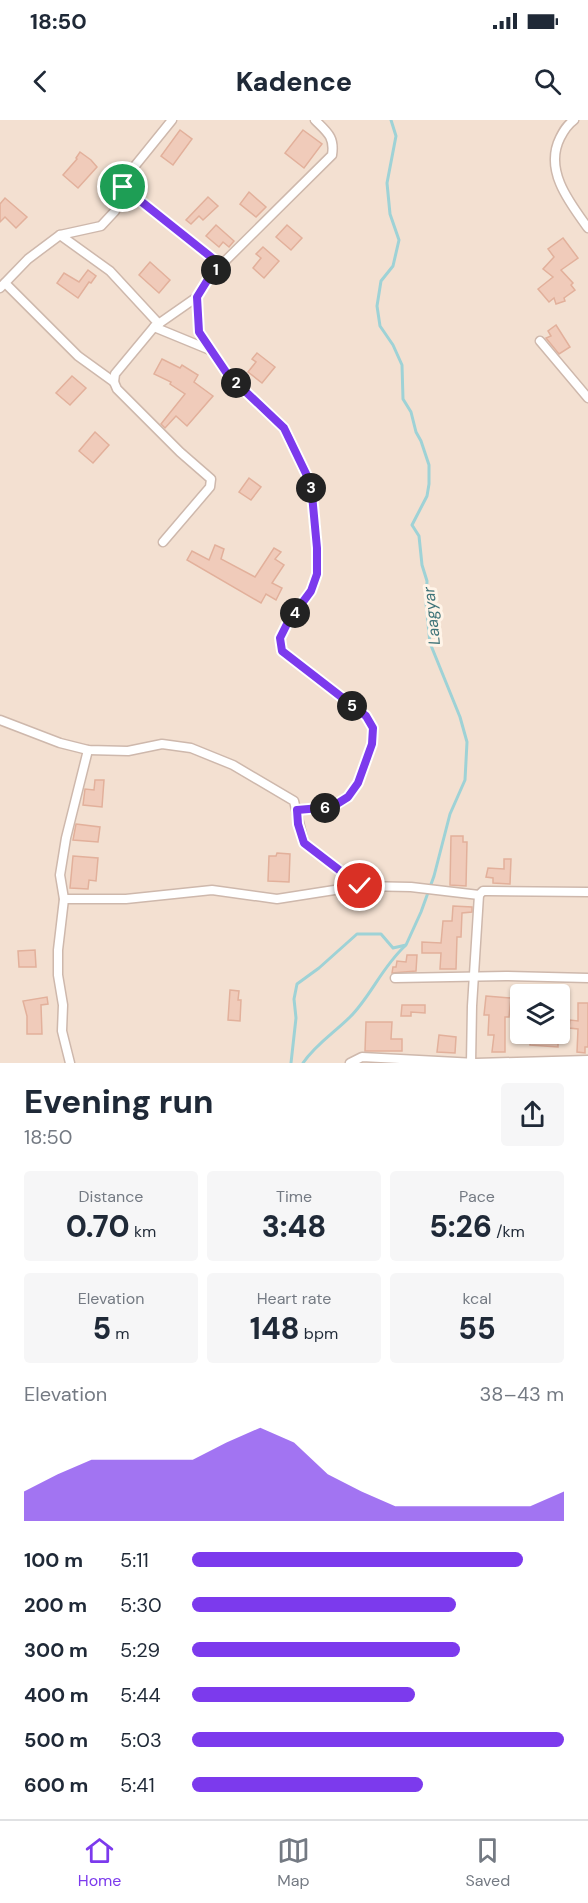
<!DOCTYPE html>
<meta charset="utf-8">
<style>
:root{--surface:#fff;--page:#f6f6f7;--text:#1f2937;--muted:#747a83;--line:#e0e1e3;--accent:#7c3aed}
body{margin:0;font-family:"DM Sans",sans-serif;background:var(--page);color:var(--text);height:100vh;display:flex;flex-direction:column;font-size:22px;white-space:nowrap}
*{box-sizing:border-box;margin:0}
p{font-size:20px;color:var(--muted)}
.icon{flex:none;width:33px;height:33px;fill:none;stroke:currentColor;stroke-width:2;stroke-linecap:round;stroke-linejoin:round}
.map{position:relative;height:943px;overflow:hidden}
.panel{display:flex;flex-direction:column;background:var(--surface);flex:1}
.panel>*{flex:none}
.buttons{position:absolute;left:510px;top:864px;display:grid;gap:12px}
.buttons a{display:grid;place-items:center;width:60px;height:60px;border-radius:6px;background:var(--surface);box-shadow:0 2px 4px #0004;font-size:30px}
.pin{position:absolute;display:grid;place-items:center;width:51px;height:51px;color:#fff;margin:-26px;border:3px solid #fff;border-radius:50%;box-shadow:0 2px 6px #0007}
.km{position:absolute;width:30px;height:30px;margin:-15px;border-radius:50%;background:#222;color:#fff;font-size:16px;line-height:30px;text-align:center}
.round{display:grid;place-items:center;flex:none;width:63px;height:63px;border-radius:6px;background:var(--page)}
.headline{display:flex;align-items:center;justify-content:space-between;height:102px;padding:0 24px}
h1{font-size:33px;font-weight:800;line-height:45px}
.figures{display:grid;grid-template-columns:repeat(3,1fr);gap:9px;height:102px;padding:6px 24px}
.figures div{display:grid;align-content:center;border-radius:6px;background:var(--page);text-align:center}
.figures b{font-size:30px;font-weight:800}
.figures small{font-size:16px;font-weight:400}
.figures p{font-size:16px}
.chart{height:168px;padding:12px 24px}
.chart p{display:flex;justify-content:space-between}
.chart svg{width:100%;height:108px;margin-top:6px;fill:var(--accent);opacity:.7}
ul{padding:0 24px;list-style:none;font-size:20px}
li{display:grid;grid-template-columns:96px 72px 1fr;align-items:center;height:45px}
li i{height:15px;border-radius:8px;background:var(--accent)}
.status{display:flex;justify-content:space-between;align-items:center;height:42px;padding:0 30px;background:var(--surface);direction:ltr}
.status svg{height:16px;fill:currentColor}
header{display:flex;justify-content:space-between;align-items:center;height:78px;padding:0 24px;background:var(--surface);font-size:27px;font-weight:800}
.tabs{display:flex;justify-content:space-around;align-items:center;height:84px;border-top:2px solid var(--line);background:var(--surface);font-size:16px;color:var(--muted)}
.tabs a{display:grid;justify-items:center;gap:3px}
.tabs .on{color:var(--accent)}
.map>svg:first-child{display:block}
</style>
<div class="status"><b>18:50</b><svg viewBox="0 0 49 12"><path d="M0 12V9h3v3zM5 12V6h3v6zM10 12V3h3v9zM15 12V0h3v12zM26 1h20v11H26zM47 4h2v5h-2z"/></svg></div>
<header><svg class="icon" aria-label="back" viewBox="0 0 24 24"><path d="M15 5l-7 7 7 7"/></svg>Kadence<svg class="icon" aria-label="search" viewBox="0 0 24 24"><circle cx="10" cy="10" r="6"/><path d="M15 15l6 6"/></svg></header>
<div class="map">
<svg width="588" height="943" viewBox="0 0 588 943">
<rect width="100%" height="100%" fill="#fbefe2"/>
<path fill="#f3e0d1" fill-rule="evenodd" d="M0,0H588V943H0ZM520,874H560V914H520Z"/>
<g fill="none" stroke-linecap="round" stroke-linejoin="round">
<g stroke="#9ed2d6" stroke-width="3">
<polyline points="291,943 296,898 294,879 297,864 319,848 357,814 381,814 393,828 406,825 421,792 434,756 450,694 465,660 467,622 460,597 430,523 426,483 427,461 422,445 419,416 412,405 427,376 429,364 429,345 421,321 416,312 411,292 403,279 402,245 393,225 380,206 377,186 381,161 393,146 399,120 390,94 387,63 396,16 391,0"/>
<path d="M303,943C316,924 334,913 350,897C371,876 382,847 405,826"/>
</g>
</g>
<g fill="#f0cbba" stroke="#e2b09b" stroke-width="1.5">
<polygon points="180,10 192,19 173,45 161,36"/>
<polygon points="303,10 322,24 304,48 285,33"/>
<polygon points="80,32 91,40 97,47 78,68 63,55 77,39 76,38"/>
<polygon points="249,72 266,87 256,97 240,84"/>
<polygon points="208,77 218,86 203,100 199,96 191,104 186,100"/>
<polygon points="5,78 27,97 16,108 5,97 0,102 0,84"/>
<polygon points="216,105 234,121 229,127 223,122 219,127 206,116"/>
<polygon points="287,105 302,118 291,130 276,117"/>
<polygon points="563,118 578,138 561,150 573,163 571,165 575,170 564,178 565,181 556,184 554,178 549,182 538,169 553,157 543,149 554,137 548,129"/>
<polygon points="263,127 279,141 264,158 253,148 261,138 256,134"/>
<polygon points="150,142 170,160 159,173 139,155"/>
<polygon points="88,150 96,156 91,163 89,162 78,178 57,163 64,153 79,162"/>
<polygon points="556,205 570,227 559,234 546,218 551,216 548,211"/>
<polygon points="257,233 275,247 262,263 248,252 256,242 252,239"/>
<polygon points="162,239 180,248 182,245 198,255 194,262 213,276 187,306 176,296 165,308 161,304 185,274 170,264 171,262 154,254"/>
<polygon points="72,256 86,268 70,285 56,273"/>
<polygon points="95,312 109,325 93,343 79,331"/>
<polygon points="249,358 261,367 251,380 239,372"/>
<polygon points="215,425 224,429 221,439 255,457 274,428 281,432 275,439 284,445 272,463 282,468 276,480 266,474 261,483 187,440 192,431 209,440"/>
<polygon points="95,660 104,660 102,687 83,685 85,669 94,670"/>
<polygon points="76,704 100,707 98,722 73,720"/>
<polygon points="451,716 463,716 463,722 467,722 466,766 450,765"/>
<polygon points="277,733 290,734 289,762 268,761 269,736 276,736"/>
<polygon points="73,736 98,738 96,761 89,760 88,769 70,768"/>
<polygon points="504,739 511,739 510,764 493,763 493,758 486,757 488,748 504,749"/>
<polygon points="453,786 472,787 472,792 462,793 461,817 457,817 456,849 440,849 441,833 422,833 422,822 441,823 443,801 452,801"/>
<polygon points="35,830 36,847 19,847 18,831"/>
<polygon points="407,835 417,835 416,851 392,853 393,847 396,847 397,841 406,842"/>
<polygon points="230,870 239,871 238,880 241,880 240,901 228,900"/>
<polygon points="486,876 511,878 509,897 505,897 505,932 492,932 494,915 488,915 489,895 484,895"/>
<polygon points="47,877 48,884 41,885 42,914 27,914 27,896 23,881"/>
<polygon points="578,883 588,883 588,927 585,927 585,933 577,932 578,909 569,908 570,900 578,901"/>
<polygon points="402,885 425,885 425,893 411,892 411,896 401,896"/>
<polygon points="366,902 392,902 391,919 402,919 402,931 365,931"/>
<polygon points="531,914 558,914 558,927 530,925"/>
<polygon points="439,915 456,917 455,933 437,932"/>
</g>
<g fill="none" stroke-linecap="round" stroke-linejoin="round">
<g stroke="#ceb8ac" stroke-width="11">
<g id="minor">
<path d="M574,0C567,5 564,10 560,18C544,50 569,82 588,108"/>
<polyline points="123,67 221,145"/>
<polyline points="60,115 110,151 159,204"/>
<polyline points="5,163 78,236 114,262"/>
<polyline points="0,168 28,139 60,115 101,106 115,91 123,67 134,47 172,0"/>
<polyline points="154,207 210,230"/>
<polyline points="540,221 588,278"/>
<polyline points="163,422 210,367 211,359 180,332 117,269 114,262 115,254 154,207 197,177"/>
<polyline points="0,600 60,623 88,630 128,631 162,624 191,628 233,645 294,681 304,723 360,766"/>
<path d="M297,690L332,687L348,677L358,663L372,624L373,608L366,596L282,531L280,518L288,502L311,471L317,454V428L311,364L284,308L228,255L199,212L197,177L210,156L332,35C335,17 327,12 315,0"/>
<polyline points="64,779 126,779 212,770 277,779 360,766 411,767 479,775"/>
<polyline points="395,858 506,856 588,858"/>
<polyline points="70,943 62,911 63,885 58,855 58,830 64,779 60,755 66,718 88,630"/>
<polyline points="350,943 362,937 476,943 588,940"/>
<polyline points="471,943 472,886 479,775 483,771 489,771 588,772"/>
</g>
</g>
<use href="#minor" stroke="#fff" stroke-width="8"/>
</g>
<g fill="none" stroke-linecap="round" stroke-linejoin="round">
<g stroke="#fff" stroke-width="12">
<polyline id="route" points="123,67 221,145 210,156 197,177 199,212 228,255 284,308 311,364 317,428 317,454 311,471 288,502 280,518 282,531 366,596 373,608 372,624 358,663 348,677 332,687 297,690 298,704 304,723 360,766"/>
</g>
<use href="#route" stroke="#7c3aed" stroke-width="8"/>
</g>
<g text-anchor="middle" stroke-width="6" stroke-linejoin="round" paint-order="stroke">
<g font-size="16" font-style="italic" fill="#3e7378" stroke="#fff4e8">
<text transform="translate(431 496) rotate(-96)" y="6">Laagyar</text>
</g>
</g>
</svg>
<div class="buttons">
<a><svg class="icon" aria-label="layers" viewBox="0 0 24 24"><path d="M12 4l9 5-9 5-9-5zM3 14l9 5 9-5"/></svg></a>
</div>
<div class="pin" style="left:123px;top:67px;background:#1e9e55"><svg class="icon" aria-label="arrive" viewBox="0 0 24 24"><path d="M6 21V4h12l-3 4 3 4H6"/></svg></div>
<div class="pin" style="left:360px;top:766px;background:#d93025"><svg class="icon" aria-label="check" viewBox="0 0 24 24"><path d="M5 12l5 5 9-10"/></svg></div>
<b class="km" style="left:216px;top:150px">1</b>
<b class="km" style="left:236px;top:263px">2</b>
<b class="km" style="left:311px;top:368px">3</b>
<b class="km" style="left:295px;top:493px">4</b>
<b class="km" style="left:352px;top:586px">5</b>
<b class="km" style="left:325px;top:688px">6</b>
</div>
<section class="panel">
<div class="headline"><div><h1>Evening run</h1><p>18:50</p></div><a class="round"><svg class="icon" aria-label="share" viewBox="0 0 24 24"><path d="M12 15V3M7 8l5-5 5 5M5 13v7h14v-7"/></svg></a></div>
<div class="figures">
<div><p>Distance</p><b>0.70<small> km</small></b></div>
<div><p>Time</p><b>3:48</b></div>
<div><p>Pace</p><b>5:26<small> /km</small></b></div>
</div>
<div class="figures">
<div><p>Elevation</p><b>5<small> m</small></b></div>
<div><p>Heart rate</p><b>148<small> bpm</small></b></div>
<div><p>kcal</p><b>55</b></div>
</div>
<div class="chart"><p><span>Elevation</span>38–43 m</p>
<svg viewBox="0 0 160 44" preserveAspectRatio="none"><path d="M0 44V32L10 25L20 19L30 19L40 19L50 19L60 12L70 6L80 12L90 25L100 32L110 38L120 38L130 38L140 38L150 38L160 32V44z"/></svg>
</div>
<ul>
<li><b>100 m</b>5:11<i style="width:89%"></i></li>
<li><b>200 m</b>5:30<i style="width:71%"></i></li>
<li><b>300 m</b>5:29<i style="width:72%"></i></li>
<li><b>400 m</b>5:44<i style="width:60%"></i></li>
<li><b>500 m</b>5:03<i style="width:100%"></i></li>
<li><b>600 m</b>5:41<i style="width:62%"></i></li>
</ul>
</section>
<nav class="tabs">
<a class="on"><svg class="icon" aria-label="home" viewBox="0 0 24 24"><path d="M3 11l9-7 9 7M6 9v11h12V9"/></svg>Home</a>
<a><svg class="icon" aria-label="map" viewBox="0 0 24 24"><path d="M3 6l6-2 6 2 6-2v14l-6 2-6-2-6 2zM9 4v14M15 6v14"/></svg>Map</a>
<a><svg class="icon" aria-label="saved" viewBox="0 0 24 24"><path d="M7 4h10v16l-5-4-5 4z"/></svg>Saved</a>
</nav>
